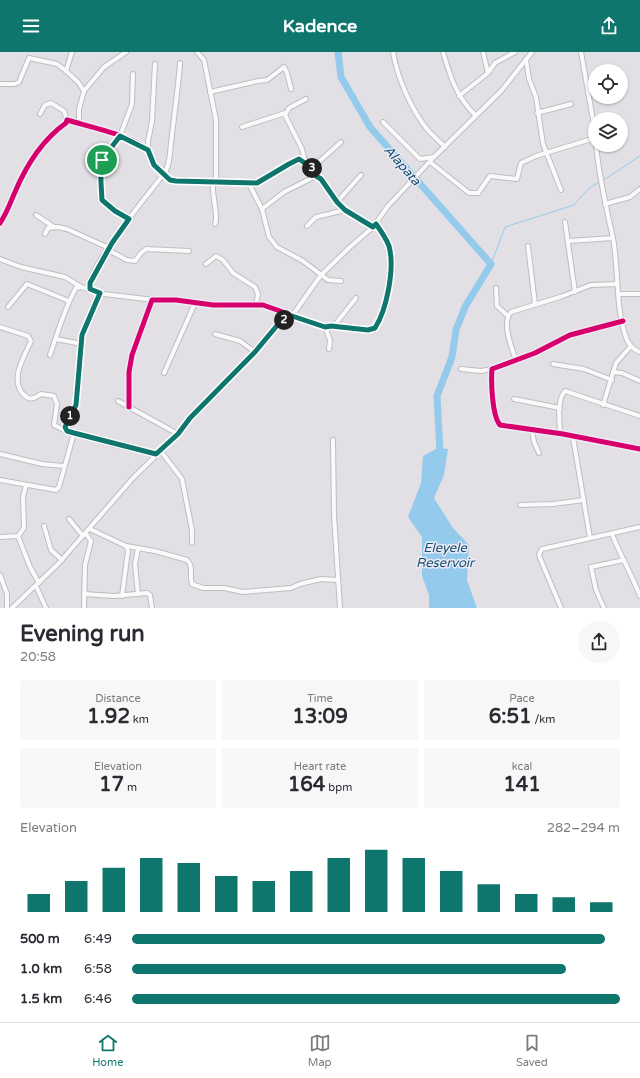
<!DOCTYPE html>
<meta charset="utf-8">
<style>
:root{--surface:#fff;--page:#f7f7f7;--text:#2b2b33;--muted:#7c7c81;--line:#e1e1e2;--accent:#0f766e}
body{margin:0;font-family:"Varela Round",sans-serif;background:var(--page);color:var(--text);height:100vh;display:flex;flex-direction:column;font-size:15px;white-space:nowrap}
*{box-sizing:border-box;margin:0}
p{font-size:13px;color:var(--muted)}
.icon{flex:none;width:22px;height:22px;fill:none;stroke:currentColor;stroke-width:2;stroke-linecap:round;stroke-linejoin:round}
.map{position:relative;height:556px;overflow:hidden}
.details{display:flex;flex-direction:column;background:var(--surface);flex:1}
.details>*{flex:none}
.tools{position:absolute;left:588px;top:12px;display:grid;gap:8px}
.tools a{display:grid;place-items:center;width:40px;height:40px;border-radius:50%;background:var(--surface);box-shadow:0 1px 3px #0004;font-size:20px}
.pin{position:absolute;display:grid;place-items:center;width:34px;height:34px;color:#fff;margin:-17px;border:2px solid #fff;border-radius:50%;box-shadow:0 1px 4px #0007}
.km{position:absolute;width:20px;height:20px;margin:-10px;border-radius:50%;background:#222;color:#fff;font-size:11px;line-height:20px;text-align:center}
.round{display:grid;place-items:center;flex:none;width:42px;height:42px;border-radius:21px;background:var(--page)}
.headline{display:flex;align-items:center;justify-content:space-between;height:68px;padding:0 20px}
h1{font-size:22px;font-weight:700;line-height:30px}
.metrics{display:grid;grid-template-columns:repeat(3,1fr);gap:6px;height:68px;padding:4px 20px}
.metrics div{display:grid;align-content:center;border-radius:4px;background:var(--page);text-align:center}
.metrics b{font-size:20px;font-weight:700}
.metrics small{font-size:11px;font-weight:400}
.metrics p{font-size:11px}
.chart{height:112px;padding:8px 20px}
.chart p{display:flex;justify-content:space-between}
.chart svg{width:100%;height:72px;margin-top:4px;stroke:var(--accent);stroke-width:6}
ul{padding:0 20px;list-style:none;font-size:13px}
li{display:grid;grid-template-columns:64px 48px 1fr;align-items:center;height:30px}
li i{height:10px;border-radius:5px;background:var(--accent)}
header{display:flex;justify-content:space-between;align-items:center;height:52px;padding:0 20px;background:var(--accent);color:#fff;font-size:18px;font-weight:700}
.menu{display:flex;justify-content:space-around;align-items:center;height:56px;border-top:1px solid var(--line);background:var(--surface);font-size:11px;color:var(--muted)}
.menu a{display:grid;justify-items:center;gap:2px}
.menu .active{color:var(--accent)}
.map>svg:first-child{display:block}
</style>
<header><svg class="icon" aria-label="menu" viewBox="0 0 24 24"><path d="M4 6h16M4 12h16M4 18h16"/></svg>Kadence<svg class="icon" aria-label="share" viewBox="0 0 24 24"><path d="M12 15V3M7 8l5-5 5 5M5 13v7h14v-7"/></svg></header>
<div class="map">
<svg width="640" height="556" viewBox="0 0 640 556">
<rect width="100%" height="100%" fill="#e2e0e5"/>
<polygon fill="#94cbed" points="438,396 448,397 444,423 434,446 453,476 469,493 467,528 477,556 429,556 429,543 422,524 422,485 408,465 421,431 423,404"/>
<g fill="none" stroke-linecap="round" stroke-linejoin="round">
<g stroke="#94cbed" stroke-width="1">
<polyline points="602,129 640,104"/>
<polyline points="491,212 505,175 574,153 588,137 599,130"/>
</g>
<polyline stroke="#94cbed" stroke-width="7" points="338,0 341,25 370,75 491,212 465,255 456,278 452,305 437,344 440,399 439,404"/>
<g stroke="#bfbdc1" stroke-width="6">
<g id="minor">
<polyline points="72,0 66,19 78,30 84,39"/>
<polyline points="197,0 204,8 216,68 216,129"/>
<path d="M393,0C397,25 411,57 427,77C432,83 439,89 445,95"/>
<path d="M443,0C451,27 456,44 476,64"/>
<polyline points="483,0 488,21"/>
<polyline points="581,0 595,79"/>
<polyline points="526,7 529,27 536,45 543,92 561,138"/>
<polyline points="0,32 15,32 19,30 29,6 57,12 66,19"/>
<polyline points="210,40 258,29 267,28 284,15 287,21 291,37"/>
<polyline points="459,44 488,21 495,11 515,0"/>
<polyline points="306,47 289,56 285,63 302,97 306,113"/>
<polyline points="537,61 571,52"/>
<polyline points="40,62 45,53 51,51 64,59 67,68"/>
<polyline points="383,70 420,107 434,105"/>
<polyline points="79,72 79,57 84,39 104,15 126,0"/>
<polyline points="242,75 285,61"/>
<path d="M596,93C599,125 606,155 613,186C619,219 615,257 627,288C630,294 634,298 640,300"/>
<polyline points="148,98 148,89 152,69 155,12"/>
<polyline points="430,110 469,141 478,141 490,124 517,127 521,111 536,104 595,86"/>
<polyline points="312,116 341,90"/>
<path d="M213,130C211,140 219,165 215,172"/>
<polyline points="249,132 262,157 269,185 277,195 303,209 328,228 341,229"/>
<polyline points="337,150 361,123"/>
<polyline points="605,152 630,145 640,137"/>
<polyline points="262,157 284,140 316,124"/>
<polyline points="36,163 54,175"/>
<polyline points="129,167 115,159 102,148 100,119 102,108 120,84 132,52 133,22"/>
<polyline points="565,170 575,240"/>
<path d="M0,171C7,161 10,151 15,140C26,114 42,88 66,71L67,68C86,74 136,84 148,99C150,102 151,107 153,110C157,119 167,127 176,129L257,131L289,111L299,107L312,116L316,124L321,127L337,150L345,158L373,175L376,172C381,179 386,186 389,194C395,216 387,257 375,276L368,278L331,274L325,275L263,253H213L176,248H152L132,303L129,320V355"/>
<polyline points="307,174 316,165 345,158"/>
<polyline points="45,182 48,176 58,175 67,177 109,196"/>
<polyline points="568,189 613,186"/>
<polyline points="528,194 535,252"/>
<polyline points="108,198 127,208 135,209 141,201 146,197 189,199"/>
<polyline points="0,207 21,215 65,225 81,235 104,242 154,248"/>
<polyline points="206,212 216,204 223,208 233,221 255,235 258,242 256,253"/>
<polyline points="496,236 497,254 508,264"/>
<path d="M89,237C89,212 147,144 163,123C170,115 170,100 171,91C174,64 178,38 180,11"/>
<polyline points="100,241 82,283 76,353 65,375 66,379 120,394 156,402"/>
<polyline points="618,242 640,242"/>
<polyline points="8,255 27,232 69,249"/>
<path d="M623,269L570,283L535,301L492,317C491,330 492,364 500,373L563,382L640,397"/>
<polyline points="334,274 356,246"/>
<path d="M0,275L28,284L31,289C24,305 9,328 24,343C30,349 35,346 41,342L54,344L57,352L54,373L66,379"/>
<polyline points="325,275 330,288 329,297"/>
<polyline points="215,282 240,289 255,300"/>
<polyline points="56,287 82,292"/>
<path d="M50,303C58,280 64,257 76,236L81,235"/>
<path d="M516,309C512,295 501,272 511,260L560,245L591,233L617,232"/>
<polyline points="553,312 584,317 612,328"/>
<polyline points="461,317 481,319 492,317"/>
<polyline points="613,320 622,321 640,329"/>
<polyline points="164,321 195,251"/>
<polyline points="514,347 560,356"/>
<polyline points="118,349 178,382"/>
<polyline points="603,353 616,311 631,294"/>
<polyline points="532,378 534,390 539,401"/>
<path d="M560,382C560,370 556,349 565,339L640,364"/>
<polyline points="573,385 590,486"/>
<polyline points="333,388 334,463 340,556"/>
<polyline points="160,398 182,427 192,478 192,491"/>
<polyline points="0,402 42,412 64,414"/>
<polyline points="0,428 56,438 59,435 74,381"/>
<polyline points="26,433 23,445 24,476 18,484 30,515 39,531"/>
<polyline points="520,453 553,452 584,448"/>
<polyline points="69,467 83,484"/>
<polyline points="44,474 51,498 62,508"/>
<path d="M90,477L126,494L155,499L187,508C194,514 189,524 192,532L203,536H224L243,540L291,536L300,532L321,527L338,528"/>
<path d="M612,482C620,503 632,523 640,544"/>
<polyline points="0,485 18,484"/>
<polyline points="0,523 7,542 7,556"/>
<polyline points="36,534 46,556"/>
<polyline points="84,542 114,544 147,541 150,543 152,556"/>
<polyline points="138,542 135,512 138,497"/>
<polyline points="122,544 128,499 126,494"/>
<polyline points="12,556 59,511 133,426 178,382 190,366 255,300 280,270 292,264 321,223 350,195 373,175 388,154 434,105 501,39 532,0"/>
<polyline points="84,556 85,513 91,489 86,482"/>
<polyline points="561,556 540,506 539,502 542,497 640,475"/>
<polyline points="604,556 596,538 591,515 624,508"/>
</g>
</g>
<use href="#minor" stroke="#fbfafb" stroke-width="4"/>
<g stroke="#eeebf6" stroke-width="8">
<g id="cycleway">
<path d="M0,171C7,161 10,151 15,140C26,114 42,88 66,71L67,68C86,74 136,84 148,99C150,102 151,107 153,110C157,119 167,127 176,129L257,131L289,111L299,107L312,116L316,124L321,127L337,150L345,158L373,175L376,172C381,179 386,186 389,194C395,216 387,257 375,276L368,278L331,274L325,275L263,253H213L176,248H152L132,303L129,320V355"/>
<path d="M623,269L570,283L535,301L492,317C491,330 492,364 500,373L563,382L640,397"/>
</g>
</g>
<use href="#cycleway" stroke="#d6006c" stroke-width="5"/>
</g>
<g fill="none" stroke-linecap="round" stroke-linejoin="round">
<g stroke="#fff" stroke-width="8">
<path id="route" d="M120,84L148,98L154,113L170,128L176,129L257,131L289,112L299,107L312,116L316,124L321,127L337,150L345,158L373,175L376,172C381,179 386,186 389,194C395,216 387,257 375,276L368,278L331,274L325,275L292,264L280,270L255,300L190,366L178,382L156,402L74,381L67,379L65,375L76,353L82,283L100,241L90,237V231L112,191L129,167L115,159L102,148C100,112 98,112 120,84Z"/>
</g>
<use href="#route" stroke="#0f766e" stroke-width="5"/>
</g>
<g text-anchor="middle" stroke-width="3" stroke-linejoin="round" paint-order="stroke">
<g font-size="13" font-style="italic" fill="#135170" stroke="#eeebf6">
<text transform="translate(403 113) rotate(49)" y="5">Alapata</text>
<text x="445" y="500">Eleyele<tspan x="445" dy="15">Reservoir</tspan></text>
</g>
</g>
</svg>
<div class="tools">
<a><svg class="icon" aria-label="locate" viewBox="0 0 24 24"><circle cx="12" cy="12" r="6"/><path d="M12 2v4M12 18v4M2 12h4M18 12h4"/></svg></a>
<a><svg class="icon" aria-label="layers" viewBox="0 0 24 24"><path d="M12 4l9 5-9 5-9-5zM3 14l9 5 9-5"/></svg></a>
</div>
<div class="pin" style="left:102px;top:108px;background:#1e9e55"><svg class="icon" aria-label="arrive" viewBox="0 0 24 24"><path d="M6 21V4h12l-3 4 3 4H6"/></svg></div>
<b class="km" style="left:70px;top:364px">1</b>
<b class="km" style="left:284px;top:268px">2</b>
<b class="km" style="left:312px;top:116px">3</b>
</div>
<section class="details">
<div class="headline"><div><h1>Evening run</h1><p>20:58</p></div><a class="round"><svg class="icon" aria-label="share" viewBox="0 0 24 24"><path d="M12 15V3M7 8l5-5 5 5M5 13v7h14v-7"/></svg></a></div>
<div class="metrics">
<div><p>Distance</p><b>1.92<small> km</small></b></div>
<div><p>Time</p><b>13:09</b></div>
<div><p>Pace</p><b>6:51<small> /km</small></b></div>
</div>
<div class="metrics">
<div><p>Elevation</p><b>17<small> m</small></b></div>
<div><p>Heart rate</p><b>164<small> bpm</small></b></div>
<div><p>kcal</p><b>141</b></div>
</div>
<div class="chart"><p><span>Elevation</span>282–294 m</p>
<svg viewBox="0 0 160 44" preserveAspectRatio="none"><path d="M5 44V33M15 44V25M25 44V17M35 44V11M45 44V14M55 44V22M65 44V25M75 44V19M85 44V11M95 44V6M105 44V11M115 44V19M125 44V27M135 44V33M145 44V35M155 44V38"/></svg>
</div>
<ul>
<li><b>500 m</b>6:49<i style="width:97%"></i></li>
<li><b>1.0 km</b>6:58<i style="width:89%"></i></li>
<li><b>1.5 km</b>6:46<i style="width:100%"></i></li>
</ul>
</section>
<nav class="menu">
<a class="active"><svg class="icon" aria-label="home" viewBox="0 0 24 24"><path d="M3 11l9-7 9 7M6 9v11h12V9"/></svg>Home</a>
<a><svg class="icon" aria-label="map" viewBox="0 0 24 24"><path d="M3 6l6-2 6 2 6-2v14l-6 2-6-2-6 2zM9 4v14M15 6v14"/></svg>Map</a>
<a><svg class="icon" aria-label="saved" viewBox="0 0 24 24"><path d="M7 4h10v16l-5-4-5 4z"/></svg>Saved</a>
</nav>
